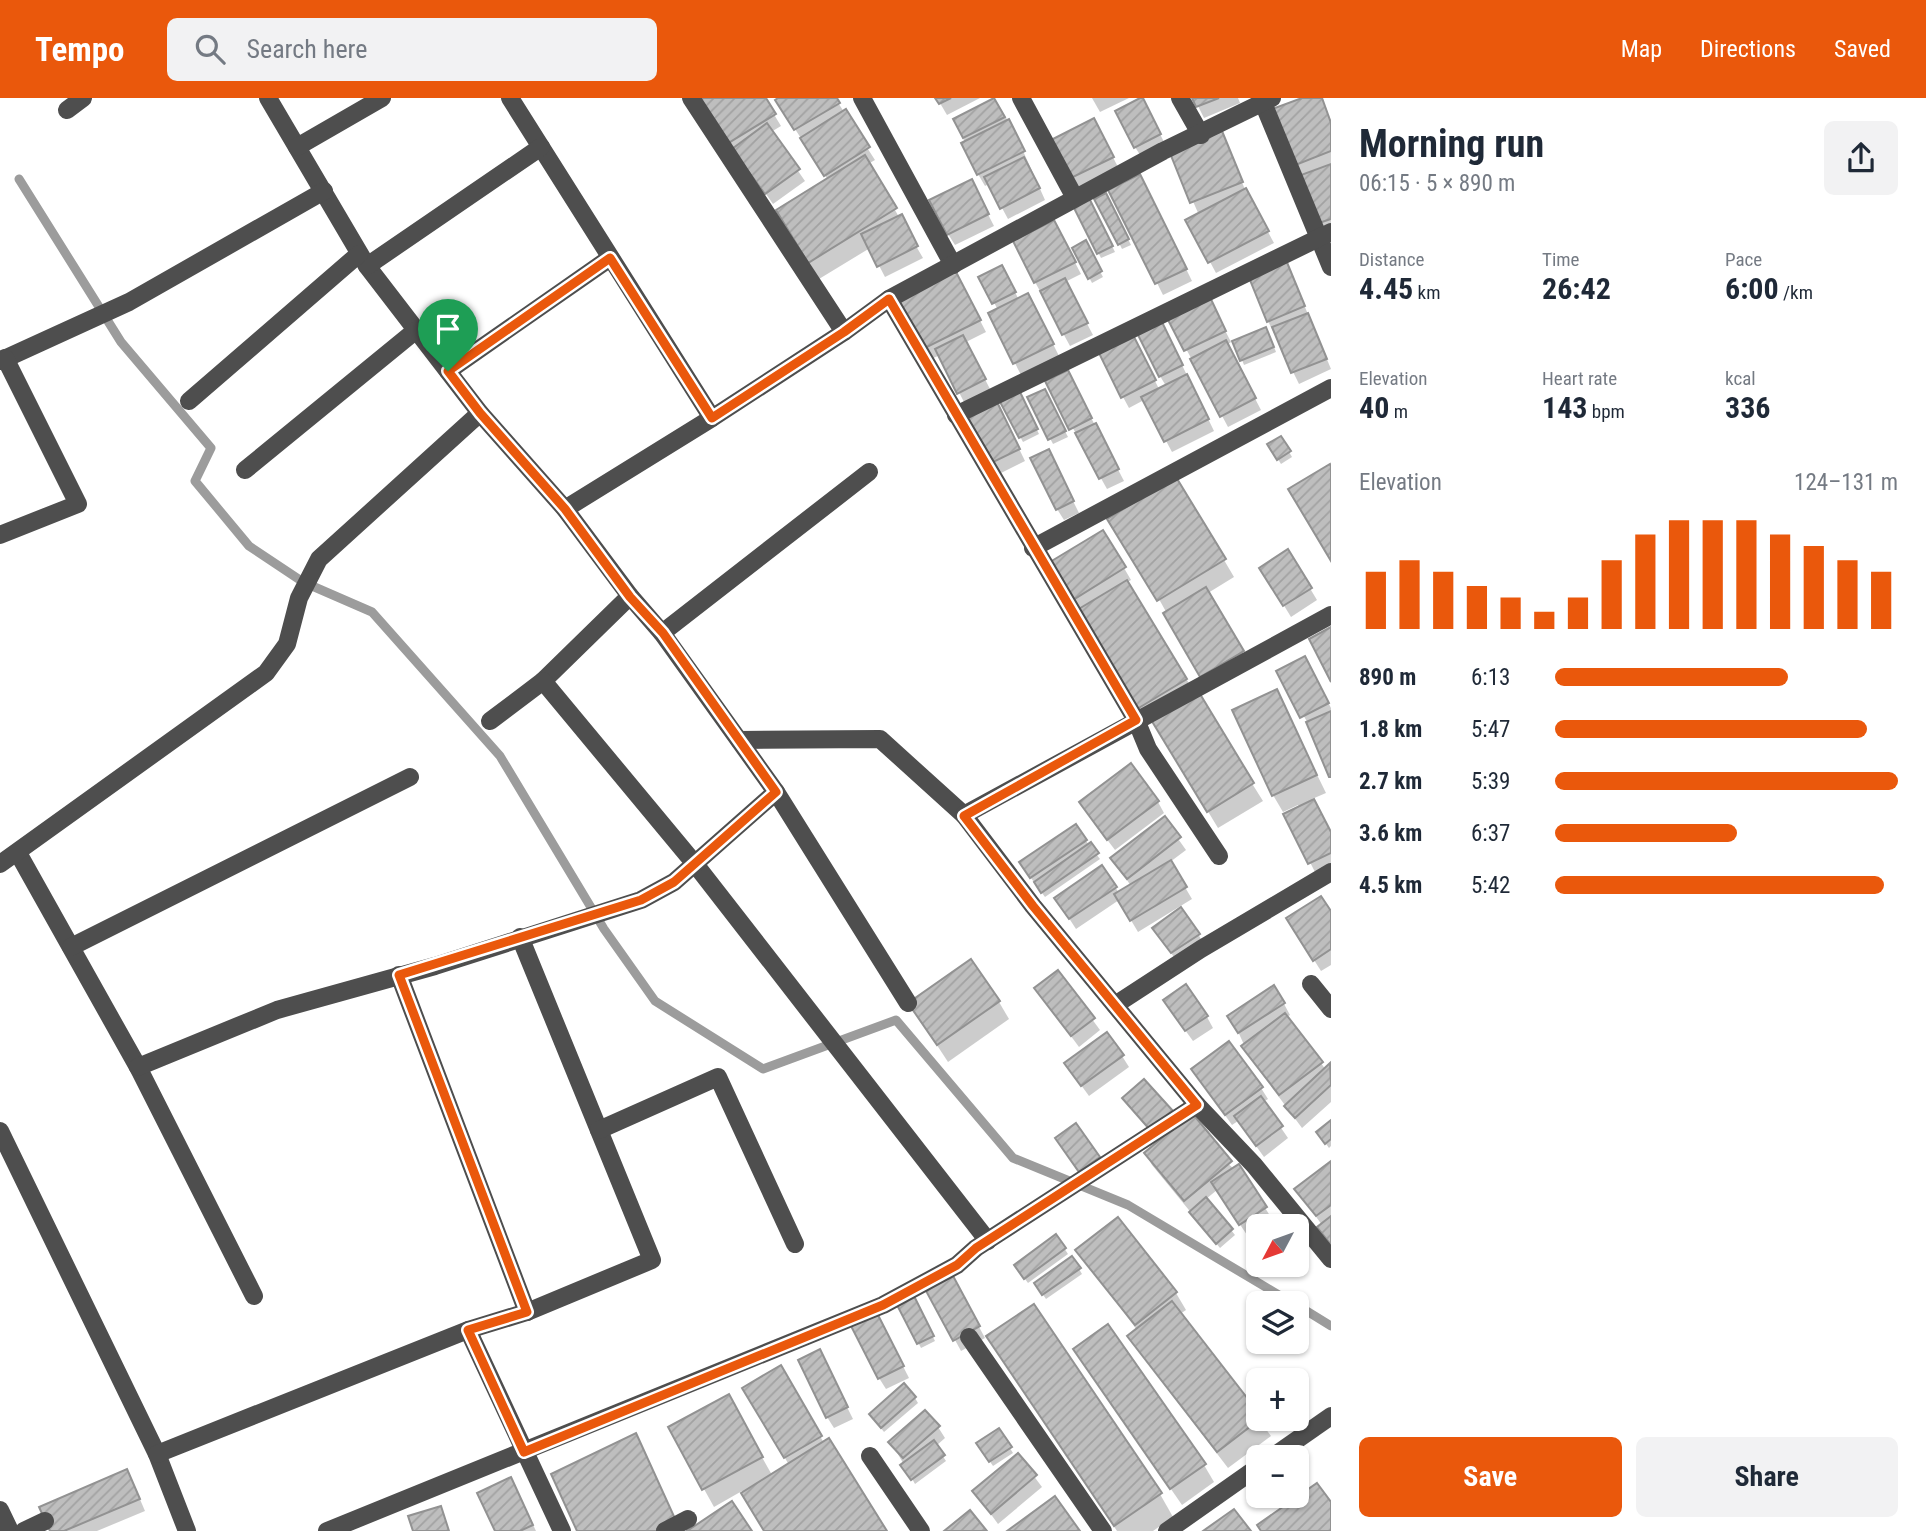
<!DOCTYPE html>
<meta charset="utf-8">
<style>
:root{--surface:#fff;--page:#f2f2f3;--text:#1f2937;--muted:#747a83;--accent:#ea580c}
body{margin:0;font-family:"Roboto Condensed",sans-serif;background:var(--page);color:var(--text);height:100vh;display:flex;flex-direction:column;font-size:26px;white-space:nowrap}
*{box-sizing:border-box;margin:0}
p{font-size:23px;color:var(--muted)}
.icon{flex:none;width:38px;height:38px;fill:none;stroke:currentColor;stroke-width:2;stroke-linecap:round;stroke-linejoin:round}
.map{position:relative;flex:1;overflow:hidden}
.details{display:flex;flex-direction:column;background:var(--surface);width:595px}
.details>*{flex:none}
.needle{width:46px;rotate:229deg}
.controls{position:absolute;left:1246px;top:1116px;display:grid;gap:14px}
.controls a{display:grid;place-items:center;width:63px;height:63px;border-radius:10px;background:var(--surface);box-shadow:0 2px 5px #0004;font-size:35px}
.pin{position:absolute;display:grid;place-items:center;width:60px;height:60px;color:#fff;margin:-72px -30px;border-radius:50% 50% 50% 0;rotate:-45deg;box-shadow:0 0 7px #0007}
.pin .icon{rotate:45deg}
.round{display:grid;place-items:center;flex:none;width:74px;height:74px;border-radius:10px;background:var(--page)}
.overview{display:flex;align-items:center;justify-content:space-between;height:119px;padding:0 28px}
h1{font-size:38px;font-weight:700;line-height:52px}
.figures{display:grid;grid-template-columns:repeat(3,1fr);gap:10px;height:119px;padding:7px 28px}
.figures div{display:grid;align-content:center}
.figures b{font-size:30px;font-weight:700}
.figures small{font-size:19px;font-weight:400}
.figures p{font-size:19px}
.chart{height:196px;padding:14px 28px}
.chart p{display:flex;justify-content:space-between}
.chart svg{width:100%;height:126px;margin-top:7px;stroke:var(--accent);stroke-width:6}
.button{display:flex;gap:14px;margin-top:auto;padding:14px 28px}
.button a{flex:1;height:80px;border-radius:10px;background:var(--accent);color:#fff;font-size:28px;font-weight:700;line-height:80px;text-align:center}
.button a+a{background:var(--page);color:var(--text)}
ul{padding:0 28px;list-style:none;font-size:23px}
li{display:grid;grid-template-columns:112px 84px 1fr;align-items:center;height:52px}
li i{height:18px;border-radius:9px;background:var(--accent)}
header{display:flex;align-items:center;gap:42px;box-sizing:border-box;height:98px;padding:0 35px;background:var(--accent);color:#fff}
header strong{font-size:33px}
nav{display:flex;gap:38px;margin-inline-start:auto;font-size:24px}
.search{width:490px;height:63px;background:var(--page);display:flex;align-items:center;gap:18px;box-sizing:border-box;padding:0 24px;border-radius:10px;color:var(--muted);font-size:26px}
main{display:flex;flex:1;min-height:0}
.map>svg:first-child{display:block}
</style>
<header>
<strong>Tempo</strong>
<div class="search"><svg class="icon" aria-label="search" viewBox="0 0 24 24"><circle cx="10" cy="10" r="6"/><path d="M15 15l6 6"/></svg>Search here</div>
<nav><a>Map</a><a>Directions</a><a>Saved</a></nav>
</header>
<main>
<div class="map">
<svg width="1331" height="1433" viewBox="0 0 1331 1433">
<defs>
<pattern id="building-hatch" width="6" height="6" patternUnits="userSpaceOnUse" patternTransform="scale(1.75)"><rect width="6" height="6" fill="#bebebe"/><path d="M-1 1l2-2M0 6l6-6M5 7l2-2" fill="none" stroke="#a2a2a2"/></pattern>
</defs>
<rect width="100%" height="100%" fill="#fff"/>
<g fill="#0003">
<polygon points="699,0 764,0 781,28 771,34 805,83 773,106"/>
<polygon points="780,0 835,0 875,62 868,66 923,160 885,179 870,150 819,181 778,113 828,82 784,14"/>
<polygon points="937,0 980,0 947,17"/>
<polygon points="1092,0 1129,0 1100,14"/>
<polygon points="1194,0 1238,0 1240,5 1204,20"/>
<polygon points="1307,0 1321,0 1331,23 1331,134 1327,136 1295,67"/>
<polygon points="995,1 1015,35 1045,102 1008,121 989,86 985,88 978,76 955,21"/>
<polygon points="1148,12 1166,48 1142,60 1135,49"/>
<polygon points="1100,34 1119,71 1079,91 1072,80"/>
<polygon points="1221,36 1247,96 1274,145 1216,175 1188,123 1199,117 1172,56"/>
<polygon points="1146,89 1192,183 1163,197 1111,92"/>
<polygon points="977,95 994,128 955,147 948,136"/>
<polygon points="1106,98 1131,147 1122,151 1097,102"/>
<polygon points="1089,103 1115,154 1101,160 1075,109"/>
<polygon points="1060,136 1081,176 1065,184 1093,237 1070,248 1035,184"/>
<polygon points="1085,145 1103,179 1092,185 1074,150"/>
<polygon points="1286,164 1331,271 1299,286 1268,223"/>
<polygon points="1002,169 1019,202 1034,208 1059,258 1021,277 990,216 998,212 981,180"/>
<polygon points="961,186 986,234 966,244 991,293 965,306 940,257 929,262 922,251"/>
<polygon points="1214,211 1231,244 1227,247 1261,312 1228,329 1169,219"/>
<polygon points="1166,234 1214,333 1172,354 1144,302 1129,310 1123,299 1137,247 1159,291 1166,288 1160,278"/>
<polygon points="1269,236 1276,254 1244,267 1242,262"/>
<polygon points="1047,284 1073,285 1124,383 1107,391"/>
<polygon points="1044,293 1068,339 1053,346 1029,300"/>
<polygon points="1018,294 1039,336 1023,344 1001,303"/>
<polygon points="1003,318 1025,363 995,378 989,366"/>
<polygon points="1281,340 1292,359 1281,366 1269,347"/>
<polygon points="1054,365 1079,415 1064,422 1057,411"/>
<polygon points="1103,434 1131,482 1126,485 1263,703 1218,730 1154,624 1148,627 1048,468"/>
<polygon points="1288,454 1317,502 1291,519 1261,470"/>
<polygon points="1224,462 1234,479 1208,495 1249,565 1208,589 1155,494"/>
<polygon points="1311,571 1331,610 1331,680 1310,629 1279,574"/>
<polygon points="1276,593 1326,695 1312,701 1331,736 1331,769 1316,776 1286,717 1300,710 1298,707 1283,714 1273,697"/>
<polygon points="1158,704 1164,715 1115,752 1087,715"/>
<polygon points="1164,721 1186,752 1170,764 1192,801 1138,834 1119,802 1076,831 1063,811 1115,789 1119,795 1131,788 1112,760"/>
<polygon points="1086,743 1100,761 1045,799 1028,776"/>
<polygon points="1320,800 1331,817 1331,867 1321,873 1295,832"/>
<polygon points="1198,836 1205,848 1179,866 1161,841"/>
<polygon points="1058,875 1100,932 1079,949 1036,891"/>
<polygon points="999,904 1009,921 948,964 910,906"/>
<polygon points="1284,906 1290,917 1287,919 1326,972 1331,968 1331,1004 1302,1030 1250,960 1236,929"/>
<polygon points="1172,914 1207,919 1213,930 1193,943"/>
<polygon points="1122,958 1129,969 1089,998 1073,976"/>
<polygon points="1200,982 1261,990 1268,1001 1263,1004 1288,1040 1264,1059 1238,1023 1232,1027"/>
<polygon points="1124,1000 1171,1014 1234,1071 1239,1068 1272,1121 1247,1137 1217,1092 1206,1101 1235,1137 1220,1150 1152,1067 1146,1056 1159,1044"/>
<polygon points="1331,1024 1331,1048 1329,1050 1318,1035"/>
<polygon points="1331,1065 1331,1147 1320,1130 1322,1127 1296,1091"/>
<polygon points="1056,1138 1068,1156 1028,1185 1019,1173"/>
<polygon points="1078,1153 1176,1195 1186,1212 1180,1216 1271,1338 1228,1370 1140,1255 1130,1238 1137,1232"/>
<polygon points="1079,1171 1082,1176 1046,1201 1039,1191"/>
<polygon points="958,1190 985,1240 961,1253 955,1242"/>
<polygon points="913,1201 935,1243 921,1250 899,1207"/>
<polygon points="883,1229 909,1280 886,1291 879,1280"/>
<polygon points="988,1239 1160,1396 1173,1419 1153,1433 1117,1433"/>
<polygon points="1075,1252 1204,1367 1214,1384 1182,1407"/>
<polygon points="825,1265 853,1321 834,1330 827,1319"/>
<polygon points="780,1270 824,1345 885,1433 765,1433 742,1393 714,1409 670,1330 728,1299 772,1377 789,1367 745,1290"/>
<polygon points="915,1300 918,1305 884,1334 874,1321"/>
<polygon points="938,1329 945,1340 936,1348 946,1363 915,1386 891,1344"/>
<polygon points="999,1333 1013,1355 993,1368 978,1346"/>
<polygon points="1018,1357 1042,1389 998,1426 974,1393"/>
<polygon points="133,1385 145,1413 97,1433 52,1433"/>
<polygon points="517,1393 536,1433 497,1433"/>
</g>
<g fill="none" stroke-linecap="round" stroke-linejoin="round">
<g stroke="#9c9c9c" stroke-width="9">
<polyline points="19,81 121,244 211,350 195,383 249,448 303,484 372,514 500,658 604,831 655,903 763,971 896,922 1013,1060 1128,1107 1294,1206"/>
<polyline points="1297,1207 1331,1228"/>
</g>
</g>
<g fill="url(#building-hatch)" stroke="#929292" stroke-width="2">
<polygon points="697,0 766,0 776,16 725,47"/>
<polygon points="778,0 837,0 840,5 794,32 775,2"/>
<polygon points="935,0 951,0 939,6"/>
<polygon points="994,0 1005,19 963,40 953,21"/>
<polygon points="1140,0 1143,0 1161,36 1134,50 1115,13"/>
<polygon points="1192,0 1219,0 1196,9"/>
<polygon points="1302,0 1322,0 1331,25 1331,53 1293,68 1272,11"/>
<polygon points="846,11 870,49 824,78 800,40"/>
<polygon points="1094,20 1114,59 1071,80 1051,42"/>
<polygon points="1009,21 1025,53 977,77 961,45"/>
<polygon points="767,25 800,71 765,96 732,51"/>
<polygon points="1222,33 1243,84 1190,105 1170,55"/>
<polygon points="865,57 897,110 808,165 776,112"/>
<polygon points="1024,59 1040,90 1000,111 984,79"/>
<polygon points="1331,66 1331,121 1319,125 1301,77"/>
<polygon points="1140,76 1187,171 1155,186 1108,92"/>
<polygon points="972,81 989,116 947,137 929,102"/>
<polygon points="1246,90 1269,133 1208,165 1185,122"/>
<polygon points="1106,95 1129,141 1118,147 1094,101"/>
<polygon points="1089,100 1113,148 1097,156 1073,108"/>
<polygon points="902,116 918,148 877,169 861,136"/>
<polygon points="1054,122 1076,164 1034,185 1013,143"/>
<polygon points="1086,142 1102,173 1088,181 1072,150"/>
<polygon points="1286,162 1305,208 1267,224 1248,177"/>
<polygon points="1002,167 1016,194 992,206 978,179"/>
<polygon points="955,172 981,222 921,252 895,202"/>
<polygon points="1065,180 1088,225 1062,237 1040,193"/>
<polygon points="1028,195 1054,246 1013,266 988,215"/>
<polygon points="1209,197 1226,233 1184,253 1166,218"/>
<polygon points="1308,215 1327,261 1291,275 1272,229"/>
<polygon points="1160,220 1183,267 1159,279 1136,233"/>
<polygon points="1266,229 1274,249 1240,263 1232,243"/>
<polygon points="1131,233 1156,282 1121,300 1097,251"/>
<polygon points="963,237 986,281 957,296 935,251"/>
<polygon points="1226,242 1256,300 1220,319 1190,261"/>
<polygon points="1068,272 1092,320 1069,332 1045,283"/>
<polygon points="1187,276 1209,321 1164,344 1141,299"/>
<polygon points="1045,291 1066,333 1048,342 1027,299"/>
<polygon points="1019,292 1038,331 1019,340 999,302"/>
<polygon points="997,304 1020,351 987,367 964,321"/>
<polygon points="1096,325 1119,371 1099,381 1075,335"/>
<polygon points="1281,338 1291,353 1277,362 1267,346"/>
<polygon points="1049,351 1074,403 1056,412 1030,360"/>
<polygon points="1330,366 1331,369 1331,463 1288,391"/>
<polygon points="1176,379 1226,461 1157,503 1107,421"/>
<polygon points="1103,432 1126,469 1068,505 1045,467"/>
<polygon points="1288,451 1312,490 1283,508 1259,470"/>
<polygon points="1127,482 1187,581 1137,611 1077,512"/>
<polygon points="1206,489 1244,553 1200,579 1163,515"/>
<polygon points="1331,529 1331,584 1309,541"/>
<polygon points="1305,558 1329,605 1300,620 1276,573"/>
<polygon points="1197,591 1254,685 1207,714 1150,620"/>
<polygon points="1277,591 1317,677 1272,698 1232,612"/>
<polygon points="1331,613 1331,679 1329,679 1306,624"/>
<polygon points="1131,665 1159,703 1107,742 1079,704"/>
<polygon points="1314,701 1331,734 1331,755 1308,766 1283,716"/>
<polygon points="1165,718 1181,739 1127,781 1110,760"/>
<polygon points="1076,726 1087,742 1030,780 1019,764"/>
<polygon points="1091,744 1099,755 1041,795 1034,784"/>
<polygon points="1171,762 1187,789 1130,823 1114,796"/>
<polygon points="1102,767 1117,789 1069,821 1054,800"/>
<polygon points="1321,798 1331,813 1331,851 1313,863 1286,820"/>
<polygon points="1181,809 1200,836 1171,855 1152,830"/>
<polygon points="971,861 1000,903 937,947 908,905"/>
<polygon points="1058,872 1095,920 1071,938 1034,890"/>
<polygon points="1186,886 1208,918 1185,933 1163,902"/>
<polygon points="1274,887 1285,905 1238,935 1227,918"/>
<polygon points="1285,915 1323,964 1279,997 1241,948"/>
<polygon points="1107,934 1124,957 1081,988 1064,965"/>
<polygon points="1229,943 1263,989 1225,1017 1191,971"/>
<polygon points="1330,965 1331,987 1295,1020 1284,1008"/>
<polygon points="1144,981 1173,1013 1151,1033 1122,1000"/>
<polygon points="1261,998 1283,1028 1256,1048 1234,1018"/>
<polygon points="1192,1015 1232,1063 1184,1103 1144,1055"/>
<polygon points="1331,1022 1331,1041 1325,1046 1316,1034"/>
<polygon points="1076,1025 1100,1059 1079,1074 1055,1040"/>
<polygon points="1331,1063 1331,1107 1316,1118 1294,1091"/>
<polygon points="1239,1066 1267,1109 1239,1127 1211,1084"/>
<polygon points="1206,1099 1233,1131 1216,1146 1189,1114"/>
<polygon points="1331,1118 1331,1147 1317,1129"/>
<polygon points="1118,1119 1177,1194 1135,1227 1075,1152"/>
<polygon points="1056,1136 1066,1150 1024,1181 1014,1167"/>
<polygon points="1072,1158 1081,1170 1042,1197 1034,1185"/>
<polygon points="952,1176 980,1228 953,1243 925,1191"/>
<polygon points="914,1198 934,1238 917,1246 897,1207"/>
<polygon points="1172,1203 1258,1314 1260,1321 1217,1354 1127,1238"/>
<polygon points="1034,1206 1162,1395 1114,1428 986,1238"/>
<polygon points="877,1215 904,1268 878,1281 851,1228"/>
<polygon points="1108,1226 1206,1366 1170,1391 1073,1251"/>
<polygon points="820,1251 848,1309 826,1320 798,1262"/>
<polygon points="781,1267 822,1338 784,1360 742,1290"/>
<polygon points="904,1285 916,1299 881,1330 869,1316"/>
<polygon points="729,1296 763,1359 702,1392 668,1329"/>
<polygon points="925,1312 940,1328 903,1360 888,1344"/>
<polygon points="999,1330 1012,1349 989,1364 976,1345"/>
<polygon points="636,1335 677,1425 660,1433 577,1433 551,1376"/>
<polygon points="829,1340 887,1433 764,1433 741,1395"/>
<polygon points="934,1342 945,1357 911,1382 900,1367"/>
<polygon points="1018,1355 1037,1377 991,1416 972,1393"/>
<polygon points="127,1371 140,1401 64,1433 50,1433 39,1409"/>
<polygon points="511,1379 533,1427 520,1433 495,1433 477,1395"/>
<polygon points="1317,1385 1331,1404 1331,1433 1261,1433 1257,1427"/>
<polygon points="1055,1398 1080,1433 1007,1433"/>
<polygon points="732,1403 752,1433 686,1433 690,1431"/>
<polygon points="441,1408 449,1433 413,1433 408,1418"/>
<polygon points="1234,1411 1251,1433 1203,1433"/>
<polygon points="970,1412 987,1433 944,1433"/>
</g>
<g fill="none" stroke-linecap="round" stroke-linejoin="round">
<g stroke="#4e4e4e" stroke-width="18">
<polyline points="268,0 367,168 480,315 565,411 630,498 662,535 776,694 908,905"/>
<polyline points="510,0 712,320"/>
<polyline points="691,0 844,234"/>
<polyline points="862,0 953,167"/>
<polyline points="1021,0 1075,100"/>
<polyline points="1180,0 1201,37"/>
<polyline points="1261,0 1331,169"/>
<polyline points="67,12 83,0"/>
<polyline points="297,49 382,0"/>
<polyline points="367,168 541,49"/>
<polyline points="889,201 1136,622 1148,651 1219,758"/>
<polyline points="0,263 129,204 324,93"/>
<polyline points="448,273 610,160"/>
<polyline points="189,303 359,156"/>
<polyline points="956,317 1331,134"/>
<polyline points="245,372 415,233"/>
<polyline points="565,411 712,320 844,234 889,201 1163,53 1272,0"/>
<polyline points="0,437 78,406 5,260"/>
<polyline points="1033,450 1331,290"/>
<polyline points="662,535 869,374"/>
<polyline points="543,583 630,498"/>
<polyline points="490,623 543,583 695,766 988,1143"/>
<polyline points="739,642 880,641 964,717"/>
<polyline points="18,755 138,969 254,1198"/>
<polyline points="0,766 266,575 287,546 299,500 319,461 480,315"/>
<polyline points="520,839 652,1162 527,1214 468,1232 562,1433"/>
<polyline points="71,849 410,679"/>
<polyline points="399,877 527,1214"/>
<polyline points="1311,886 1331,911"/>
<polyline points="1115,907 1201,851 1331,774"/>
<polyline points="138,969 277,912 435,868 641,802 674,784 776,694"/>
<polyline points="1197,1007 1254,1067 1331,1161"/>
<polyline points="599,1032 718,979 795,1146"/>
<polyline points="0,1033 157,1356 187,1433"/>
<polyline points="969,1239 1103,1433"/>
<polyline points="157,1356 468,1232"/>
<polyline points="870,1358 921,1433"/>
<polyline points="1271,1360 1331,1318"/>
<polyline points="0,1412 10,1433"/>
<polyline points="24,1433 45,1423"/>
<polyline points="327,1433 883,1207 957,1167 976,1150 1197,1007 1033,808 964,717 1331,517"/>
<polyline points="665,1433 688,1421"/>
<polyline points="1167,1433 1258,1369"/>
</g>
</g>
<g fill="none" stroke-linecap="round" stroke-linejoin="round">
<g stroke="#fff" stroke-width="14">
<polygon id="route" points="610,160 712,320 844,234 889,201 1136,622 964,718 1033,808 1197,1007 976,1150 957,1167 883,1207 524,1354 468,1232 527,1214 399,877 641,802 674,784 776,694 663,535 630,499 565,411 480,315 448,273"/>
</g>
<use href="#route" stroke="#ea580c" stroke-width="9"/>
</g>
</svg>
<div class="controls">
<a><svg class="needle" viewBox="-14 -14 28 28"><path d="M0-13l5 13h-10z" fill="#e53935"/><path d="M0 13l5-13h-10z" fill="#747a83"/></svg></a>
<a><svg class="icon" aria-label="layers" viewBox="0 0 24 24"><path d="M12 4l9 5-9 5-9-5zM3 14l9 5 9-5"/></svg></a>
<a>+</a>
<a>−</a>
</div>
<div class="pin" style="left:448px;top:273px;background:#1e9e55"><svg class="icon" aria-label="arrive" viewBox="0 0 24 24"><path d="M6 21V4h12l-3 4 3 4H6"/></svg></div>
</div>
<section class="details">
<div class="overview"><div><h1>Morning run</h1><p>06:15 · 5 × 890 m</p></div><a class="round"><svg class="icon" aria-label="share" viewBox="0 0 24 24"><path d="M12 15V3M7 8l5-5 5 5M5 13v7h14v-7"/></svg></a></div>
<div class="figures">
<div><p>Distance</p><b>4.45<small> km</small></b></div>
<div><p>Time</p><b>26:42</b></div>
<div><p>Pace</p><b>6:00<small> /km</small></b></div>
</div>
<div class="figures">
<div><p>Elevation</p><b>40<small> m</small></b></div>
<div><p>Heart rate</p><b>143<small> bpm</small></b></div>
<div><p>kcal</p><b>336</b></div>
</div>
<div class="chart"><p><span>Elevation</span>124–131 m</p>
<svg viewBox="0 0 160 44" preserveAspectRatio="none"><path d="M5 44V24M15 44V20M25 44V24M35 44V29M45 44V33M55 44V38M65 44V33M75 44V20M85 44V11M95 44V6M105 44V6M115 44V6M125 44V11M135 44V15M145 44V20M155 44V24"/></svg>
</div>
<ul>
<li><b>890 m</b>6:13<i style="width:68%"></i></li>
<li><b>1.8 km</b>5:47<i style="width:91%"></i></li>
<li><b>2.7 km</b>5:39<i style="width:100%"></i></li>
<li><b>3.6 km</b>6:37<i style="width:53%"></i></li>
<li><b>4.5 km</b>5:42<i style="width:96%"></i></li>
</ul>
<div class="button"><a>Save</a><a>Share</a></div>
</section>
</main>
